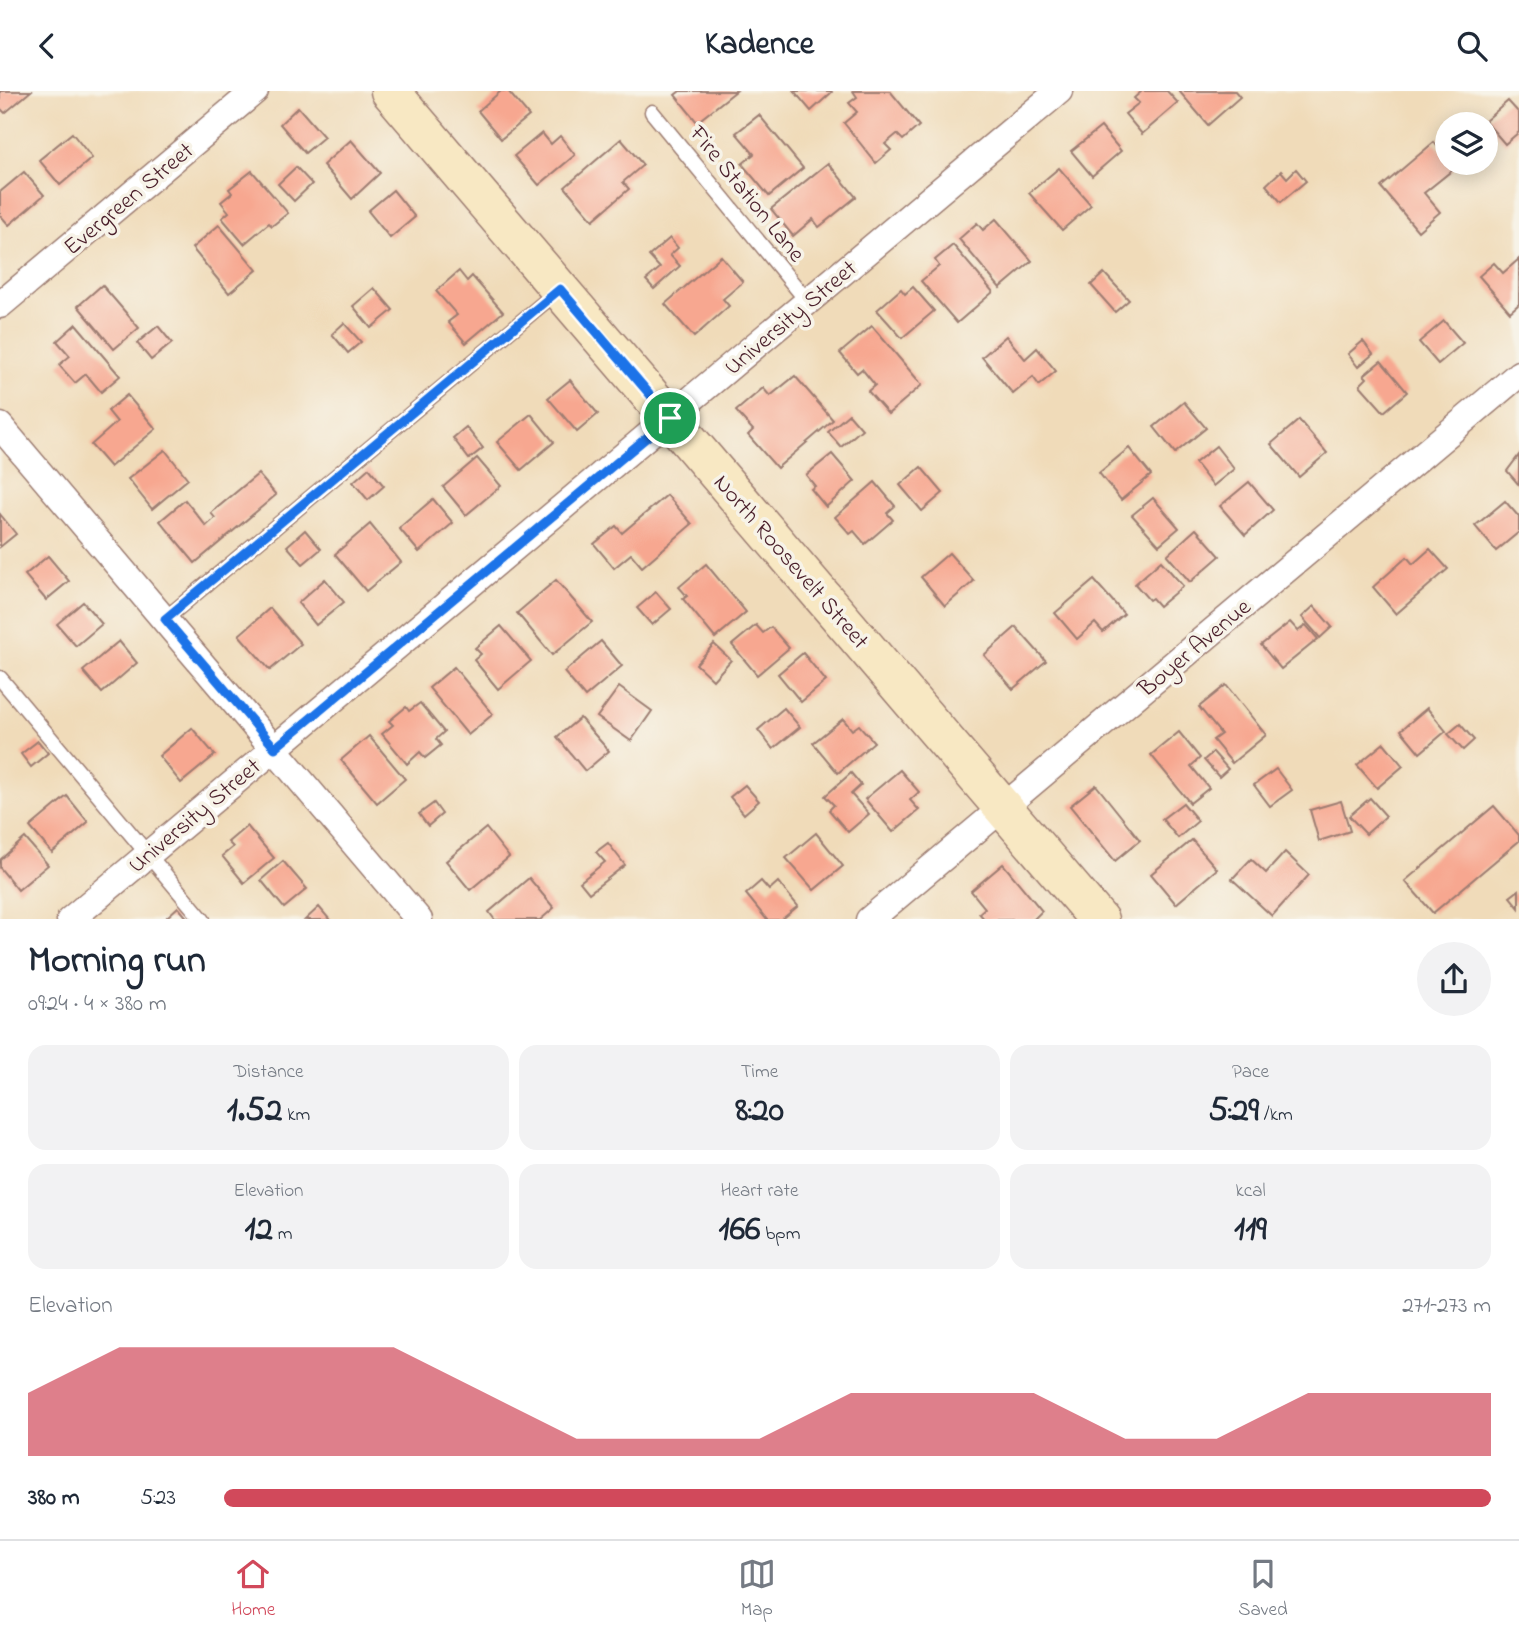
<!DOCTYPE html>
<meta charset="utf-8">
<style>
:root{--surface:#fff;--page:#f2f2f3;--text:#1f2937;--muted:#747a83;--line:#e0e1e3;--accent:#d1495b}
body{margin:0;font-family:"Indie Flower",sans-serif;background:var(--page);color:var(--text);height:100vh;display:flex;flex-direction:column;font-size:26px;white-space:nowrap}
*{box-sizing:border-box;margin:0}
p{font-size:23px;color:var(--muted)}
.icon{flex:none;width:38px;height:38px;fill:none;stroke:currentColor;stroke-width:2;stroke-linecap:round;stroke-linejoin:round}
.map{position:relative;height:828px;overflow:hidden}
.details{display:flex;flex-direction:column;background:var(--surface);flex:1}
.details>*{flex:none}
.fabs{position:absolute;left:1435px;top:21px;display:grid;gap:14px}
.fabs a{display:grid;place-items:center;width:63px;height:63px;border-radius:50%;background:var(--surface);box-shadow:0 4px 18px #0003;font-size:35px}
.pin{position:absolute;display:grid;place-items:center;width:60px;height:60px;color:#fff;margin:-30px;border:4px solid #fff;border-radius:50%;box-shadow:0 2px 7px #0007}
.round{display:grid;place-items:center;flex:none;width:74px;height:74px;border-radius:37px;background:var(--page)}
.summary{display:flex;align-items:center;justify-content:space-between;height:119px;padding:0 28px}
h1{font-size:38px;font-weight:700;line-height:52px}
.stats{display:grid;grid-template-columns:repeat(3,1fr);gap:10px;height:119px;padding:7px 28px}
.stats div{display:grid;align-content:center;border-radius:18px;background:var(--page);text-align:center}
.stats b{font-size:35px;font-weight:700}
.stats small{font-size:19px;font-weight:400}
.stats p{font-size:19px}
.chart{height:196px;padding:14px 28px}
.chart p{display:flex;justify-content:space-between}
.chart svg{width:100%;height:126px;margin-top:7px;fill:var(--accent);opacity:.7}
ul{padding:0 28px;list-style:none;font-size:23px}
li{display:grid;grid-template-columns:112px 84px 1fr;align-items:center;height:52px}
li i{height:18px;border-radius:9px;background:var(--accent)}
header{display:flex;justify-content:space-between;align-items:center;height:91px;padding:0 28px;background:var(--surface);font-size:32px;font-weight:700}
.menu{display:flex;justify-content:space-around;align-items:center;height:98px;border-top:2px solid var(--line);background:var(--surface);font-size:19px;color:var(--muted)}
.menu a{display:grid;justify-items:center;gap:4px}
.menu .active{color:var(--accent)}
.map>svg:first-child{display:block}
</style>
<header><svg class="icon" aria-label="back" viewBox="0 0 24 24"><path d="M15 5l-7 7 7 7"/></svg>Kadence<svg class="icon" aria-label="search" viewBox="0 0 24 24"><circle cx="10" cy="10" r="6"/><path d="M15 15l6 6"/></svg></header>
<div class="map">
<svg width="1519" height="829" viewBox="0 0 1519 829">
<rect width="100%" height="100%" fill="#f7f3e8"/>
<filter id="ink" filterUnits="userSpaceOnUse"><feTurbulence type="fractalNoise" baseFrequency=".0143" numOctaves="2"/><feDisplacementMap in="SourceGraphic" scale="14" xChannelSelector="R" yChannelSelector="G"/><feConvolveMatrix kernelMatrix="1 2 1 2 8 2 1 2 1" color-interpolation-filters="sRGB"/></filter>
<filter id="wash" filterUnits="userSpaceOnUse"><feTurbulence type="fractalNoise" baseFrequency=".00686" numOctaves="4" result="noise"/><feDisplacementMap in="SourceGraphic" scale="28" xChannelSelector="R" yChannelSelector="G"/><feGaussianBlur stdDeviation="1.57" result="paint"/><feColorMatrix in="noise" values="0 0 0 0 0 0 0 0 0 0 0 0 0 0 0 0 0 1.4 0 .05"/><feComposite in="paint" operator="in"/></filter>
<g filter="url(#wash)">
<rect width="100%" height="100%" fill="#f0dbb9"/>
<g id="blocks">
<g fill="#f7a790">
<polygon points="0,0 31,0 5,22 0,17"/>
<polygon points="501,0 508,0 529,25 501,48 478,20"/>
<polygon points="680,0 736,0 697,31 675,4"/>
<polygon points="794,0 831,0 832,1 811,20"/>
<polygon points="853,0 890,0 919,35 903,49 897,43 885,53 891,59 876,72 844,32 857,21 849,12 857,6"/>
<polygon points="1142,0 1167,0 1178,12 1142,43 1125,23 1139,12 1134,7"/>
<polygon points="1179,0 1235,0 1240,6 1208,34"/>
<polygon points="1508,10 1519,22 1519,41 1505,53 1485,30"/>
<polygon points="298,16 324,46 305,62 280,33"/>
<polygon points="759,24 803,77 769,105 742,73 754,63 736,42"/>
<polygon points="1101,36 1121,60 1092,85 1071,60"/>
<polygon points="72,42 92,67 60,94 39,69"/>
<polygon points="542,42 551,53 560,45 575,64 539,94 514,65"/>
<polygon points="621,48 643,74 623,91 629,98 593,129 565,96"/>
<polygon points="351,49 380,82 352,108 323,74"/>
<polygon points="1434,51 1447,67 1447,72 1455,77 1424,102 1440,121 1418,140 1381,96"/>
<polygon points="828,72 856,106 819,136 813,128 793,145 771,118"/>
<polygon points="296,76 312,93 294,110 278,93"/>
<polygon points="1059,77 1091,114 1062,139 1029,102"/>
<polygon points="1296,78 1306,90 1281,111 1266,94 1281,80 1287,87"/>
<polygon points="252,80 288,122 272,135 269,132 244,153 222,127 229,121 221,111 232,102 229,98"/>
<polygon points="24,81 44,104 9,134 0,124 0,101"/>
<polygon points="393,99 415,126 390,147 368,120"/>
<polygon points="996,128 1032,170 1000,197 959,148 977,132 983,139"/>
<polygon points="219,134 257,179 229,202 192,157"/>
<polygon points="670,147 678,157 670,164 680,175 654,198 646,189 660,177 649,165"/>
<polygon points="953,154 993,201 957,232 921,190 939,175 935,169"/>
<polygon points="721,165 743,191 723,208 729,215 694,246 665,213"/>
<polygon points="1519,168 1519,213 1510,221 1479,185 1494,172 1503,182"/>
<polygon points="459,180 467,190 472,185 503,221 466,252 448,231 457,224 436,200"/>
<polygon points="1104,182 1129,209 1115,221 1091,194"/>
<polygon points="102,194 139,237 114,258 78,215"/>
<polygon points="913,196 934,220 902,247 877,219 901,198 905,203"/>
<polygon points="374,197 393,219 371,237 353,215"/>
<polygon points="1444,230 1463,252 1438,273 1419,251"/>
<polygon points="344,232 361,251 348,262 332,243"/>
<polygon points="76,233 120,285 101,301 86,283 75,292 59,274 70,265 57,250"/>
<polygon points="158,235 172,252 151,269 137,252"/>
<polygon points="872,235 922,294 888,323 868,300 875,294 862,278 857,282 840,262"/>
<polygon points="1006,245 1025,268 1037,257 1056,280 1039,294 1033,286 1013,303 982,266"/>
<polygon points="1363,250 1373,263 1358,276 1348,263"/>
<polygon points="1381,270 1407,301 1384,321 1360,294 1367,287 1364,284"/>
<polygon points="795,285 833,329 777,377 748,344 753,339 736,320 763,297 770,305"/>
<polygon points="570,289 598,323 577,341 548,307"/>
<polygon points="127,304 156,338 110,376 91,354 117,331 108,320"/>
<polygon points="1184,311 1206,337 1175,362 1154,336"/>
<polygon points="531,323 554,351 521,379 497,351"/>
<polygon points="849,323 862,338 841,356 828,341"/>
<polygon points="1299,329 1327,362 1299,386 1271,353"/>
<polygon points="466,336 483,357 469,368 453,347"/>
<polygon points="1216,355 1234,378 1213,395 1195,372"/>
<polygon points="1129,357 1151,384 1121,409 1099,382"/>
<polygon points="165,359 188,388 152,418 128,388"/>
<polygon points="832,363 855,390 826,416 811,398 815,395 806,384"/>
<polygon points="1519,364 1519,394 1507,380"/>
<polygon points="477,367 501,395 466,424 443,396"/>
<polygon points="921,376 943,402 922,420 900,394"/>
<polygon points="369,377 384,395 368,409 353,391"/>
<polygon points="258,383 276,404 195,472 160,430 185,409 206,435 215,427 211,422"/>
<polygon points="875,391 895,415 887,422 893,429 865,453 854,440 850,443 835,426"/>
<polygon points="1249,391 1273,419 1245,444 1220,415"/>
<polygon points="667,404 692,433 642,476 631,463 614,477 594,453 616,435 622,442"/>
<polygon points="1153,407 1179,437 1159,454 1132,424"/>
<polygon points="433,408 453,432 419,461 399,437"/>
<polygon points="1505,410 1519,426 1519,441 1496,460 1475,435"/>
<polygon points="0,423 16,443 0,456"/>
<polygon points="370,433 401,471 366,500 335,463"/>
<polygon points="1196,438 1220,465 1190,491 1167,464"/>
<polygon points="305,439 321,458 303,473 287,455"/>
<polygon points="1430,458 1448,478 1396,523 1373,496 1407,466 1413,473"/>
<polygon points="949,462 974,490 945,515 921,486"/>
<polygon points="48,465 69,490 46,509 25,484"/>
<polygon points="1161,470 1183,495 1159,515 1152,507 1149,509 1135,493"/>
<polygon points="706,473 746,521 715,547 683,508 687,505 679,496"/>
<polygon points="325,488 344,511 316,534 298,512"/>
<polygon points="556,489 592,531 552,564 517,522"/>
<polygon points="1094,489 1124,523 1103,541 1095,532 1077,548 1055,522"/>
<polygon points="656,501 671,518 652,534 637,517"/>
<polygon points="83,511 102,533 76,555 57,533"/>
<polygon points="1314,515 1332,536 1320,547 1302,526"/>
<polygon points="270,517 301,553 270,579 239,544"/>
<polygon points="1290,531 1298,540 1306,534 1318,548 1281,578 1261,554"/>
<polygon points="756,534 763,542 771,536 789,557 757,584 732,554"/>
<polygon points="501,535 531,570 498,598 474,569 481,563 475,557"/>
<polygon points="1016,536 1046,570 1013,598 984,564"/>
<polygon points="119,550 137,572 102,602 83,580"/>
<polygon points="601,550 622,575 585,606 564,581"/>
<polygon points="714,553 731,569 713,589 696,573"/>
<polygon points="803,562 826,590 801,611 778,583"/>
<polygon points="454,576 493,623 468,644 429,597"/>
<polygon points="1226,594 1266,644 1232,672 1213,649 1221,643 1199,616"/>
<polygon points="619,596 652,620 631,650 597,626"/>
<polygon points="420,612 444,641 436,648 441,654 425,667 420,661 407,673 382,643 393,634 389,630 406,616 409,620"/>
<polygon points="784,617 800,636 773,658 758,639"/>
<polygon points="1427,617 1446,640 1420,662 1401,639"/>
<polygon points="580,627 609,660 585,680 557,646"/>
<polygon points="843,628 852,639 859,634 874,651 838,682 813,652"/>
<polygon points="1460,633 1474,649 1463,659 1448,643"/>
<polygon points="192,637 215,664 181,692 159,665"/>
<polygon points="1179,641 1200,667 1191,675 1209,697 1190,712 1151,664"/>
<polygon points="369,645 405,688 377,712 341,669"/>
<polygon points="38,650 48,662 31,676 21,663"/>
<polygon points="1384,652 1403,675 1377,697 1357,674"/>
<polygon points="1213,661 1228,678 1219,686 1204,669"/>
<polygon points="1276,678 1292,699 1270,715 1254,694"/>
<polygon points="900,679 919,701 910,709 919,719 893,741 865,708"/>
<polygon points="851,682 861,694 851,703 869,723 848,741 829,719 834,714 825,705"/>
<polygon points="745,694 759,710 744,723 730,706"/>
<polygon points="1096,694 1140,749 1115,770 1070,715"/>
<polygon points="67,705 88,731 52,762 30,736"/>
<polygon points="1370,707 1386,725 1366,743 1349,725"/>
<polygon points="1341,710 1350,740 1319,750 1310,719"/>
<polygon points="434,712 442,723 428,735 419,723"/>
<polygon points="1183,712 1198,730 1178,747 1162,728"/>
<polygon points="1494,715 1519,744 1519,750 1433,822 1405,790"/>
<polygon points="247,735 274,767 244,792 222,765 233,756 228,751"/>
<polygon points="486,737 509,766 470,799 446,770"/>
<polygon points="816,742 843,775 814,799 786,767"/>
<polygon points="25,747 48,774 18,799 0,777 0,769"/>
<polygon points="1192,749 1217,778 1176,813 1151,783"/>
<polygon points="608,752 625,774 589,802 580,791 605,771 596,761"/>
<polygon points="1285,761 1309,784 1272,825 1232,788 1251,768 1266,782"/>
<polygon points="283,770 307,798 284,817 261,789"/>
<polygon points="1003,773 1042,820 1033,829 985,829 979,822 985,817 971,800"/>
<polygon points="529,787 554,817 540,829 495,829 489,821"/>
<polygon points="761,790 769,799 778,791 798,815 781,829 767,829 746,803"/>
<polygon points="1519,799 1519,817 1510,806"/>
<polygon points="178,816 189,829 169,829 167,826"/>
<polygon points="319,816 330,829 305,829"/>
</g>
</g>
</g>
<g filter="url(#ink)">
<use href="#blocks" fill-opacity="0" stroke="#9d7d72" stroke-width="2"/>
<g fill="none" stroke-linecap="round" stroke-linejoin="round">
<g stroke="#9d7d72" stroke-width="17">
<g id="service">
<polyline points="652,21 808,211"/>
<polyline points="165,528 559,199"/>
<polyline points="0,587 203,829"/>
</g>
</g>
<g stroke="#9d7d72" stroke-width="29">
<g id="minor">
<polyline points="0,214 255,0"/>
<polyline points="0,335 419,829"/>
<polyline points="70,829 1059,0"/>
<polyline points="869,829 1519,283"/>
</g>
</g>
<g stroke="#9d7d72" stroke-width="41">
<polyline id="secondary" points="390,0 1099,829"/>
</g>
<use href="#service" stroke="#fff" stroke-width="14"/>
<use href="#minor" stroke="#fff" stroke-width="26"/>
<use href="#secondary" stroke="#f8e8c3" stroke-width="38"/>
</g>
</g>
<g fill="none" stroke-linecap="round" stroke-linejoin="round" filter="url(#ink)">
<g stroke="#fff" stroke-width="14">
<polygon id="route" points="560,198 670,327 275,657 165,528"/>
</g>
<use href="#route" stroke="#1a73e8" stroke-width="9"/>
</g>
<g text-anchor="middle" stroke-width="7" stroke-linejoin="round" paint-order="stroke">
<g font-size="24" fill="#4a1f2b" stroke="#f7f3e8">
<text transform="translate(748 102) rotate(51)" y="8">Fire Station Lane</text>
<text transform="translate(128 107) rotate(-40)" y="8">Evergreen Street</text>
<text transform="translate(790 226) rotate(-40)" y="8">University Street</text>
<text transform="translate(792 470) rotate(49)" y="8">North Roosevelt Street</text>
<text transform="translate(1194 556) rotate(-40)" y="8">Boyer Avenue</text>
<text transform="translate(194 724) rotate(-40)" y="8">University Street</text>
</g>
</g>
</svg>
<div class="fabs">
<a><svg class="icon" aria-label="layers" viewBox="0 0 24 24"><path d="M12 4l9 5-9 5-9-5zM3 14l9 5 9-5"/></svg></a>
</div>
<div class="pin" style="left:670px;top:327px;background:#1e9e55"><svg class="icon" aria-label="arrive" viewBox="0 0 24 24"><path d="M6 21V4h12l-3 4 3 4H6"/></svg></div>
</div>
<section class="details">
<div class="summary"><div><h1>Morning run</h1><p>09:24 · 4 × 380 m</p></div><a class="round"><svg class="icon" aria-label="share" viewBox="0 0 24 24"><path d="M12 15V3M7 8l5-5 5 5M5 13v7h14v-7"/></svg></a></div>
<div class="stats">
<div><p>Distance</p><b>1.52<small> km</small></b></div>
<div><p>Time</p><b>8:20</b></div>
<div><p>Pace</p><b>5:29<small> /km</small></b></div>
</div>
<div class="stats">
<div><p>Elevation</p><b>12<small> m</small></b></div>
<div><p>Heart rate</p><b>166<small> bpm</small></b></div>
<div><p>kcal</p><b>119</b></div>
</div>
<div class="chart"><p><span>Elevation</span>271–273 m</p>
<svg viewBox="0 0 160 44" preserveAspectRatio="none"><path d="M0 44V22L10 6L20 6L30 6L40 6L50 22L60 38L70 38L80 38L90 22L100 22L110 22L120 38L130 38L140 22L150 22L160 22V44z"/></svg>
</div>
<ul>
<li><b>380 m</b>5:23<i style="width:100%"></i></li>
</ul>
</section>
<nav class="menu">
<a class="active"><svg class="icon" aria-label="home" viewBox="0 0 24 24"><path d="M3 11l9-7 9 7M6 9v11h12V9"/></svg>Home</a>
<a><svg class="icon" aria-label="map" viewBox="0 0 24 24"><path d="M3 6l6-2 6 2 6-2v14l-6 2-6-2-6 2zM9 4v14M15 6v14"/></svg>Map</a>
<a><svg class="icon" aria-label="saved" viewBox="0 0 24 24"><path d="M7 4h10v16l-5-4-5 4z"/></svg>Saved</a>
</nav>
